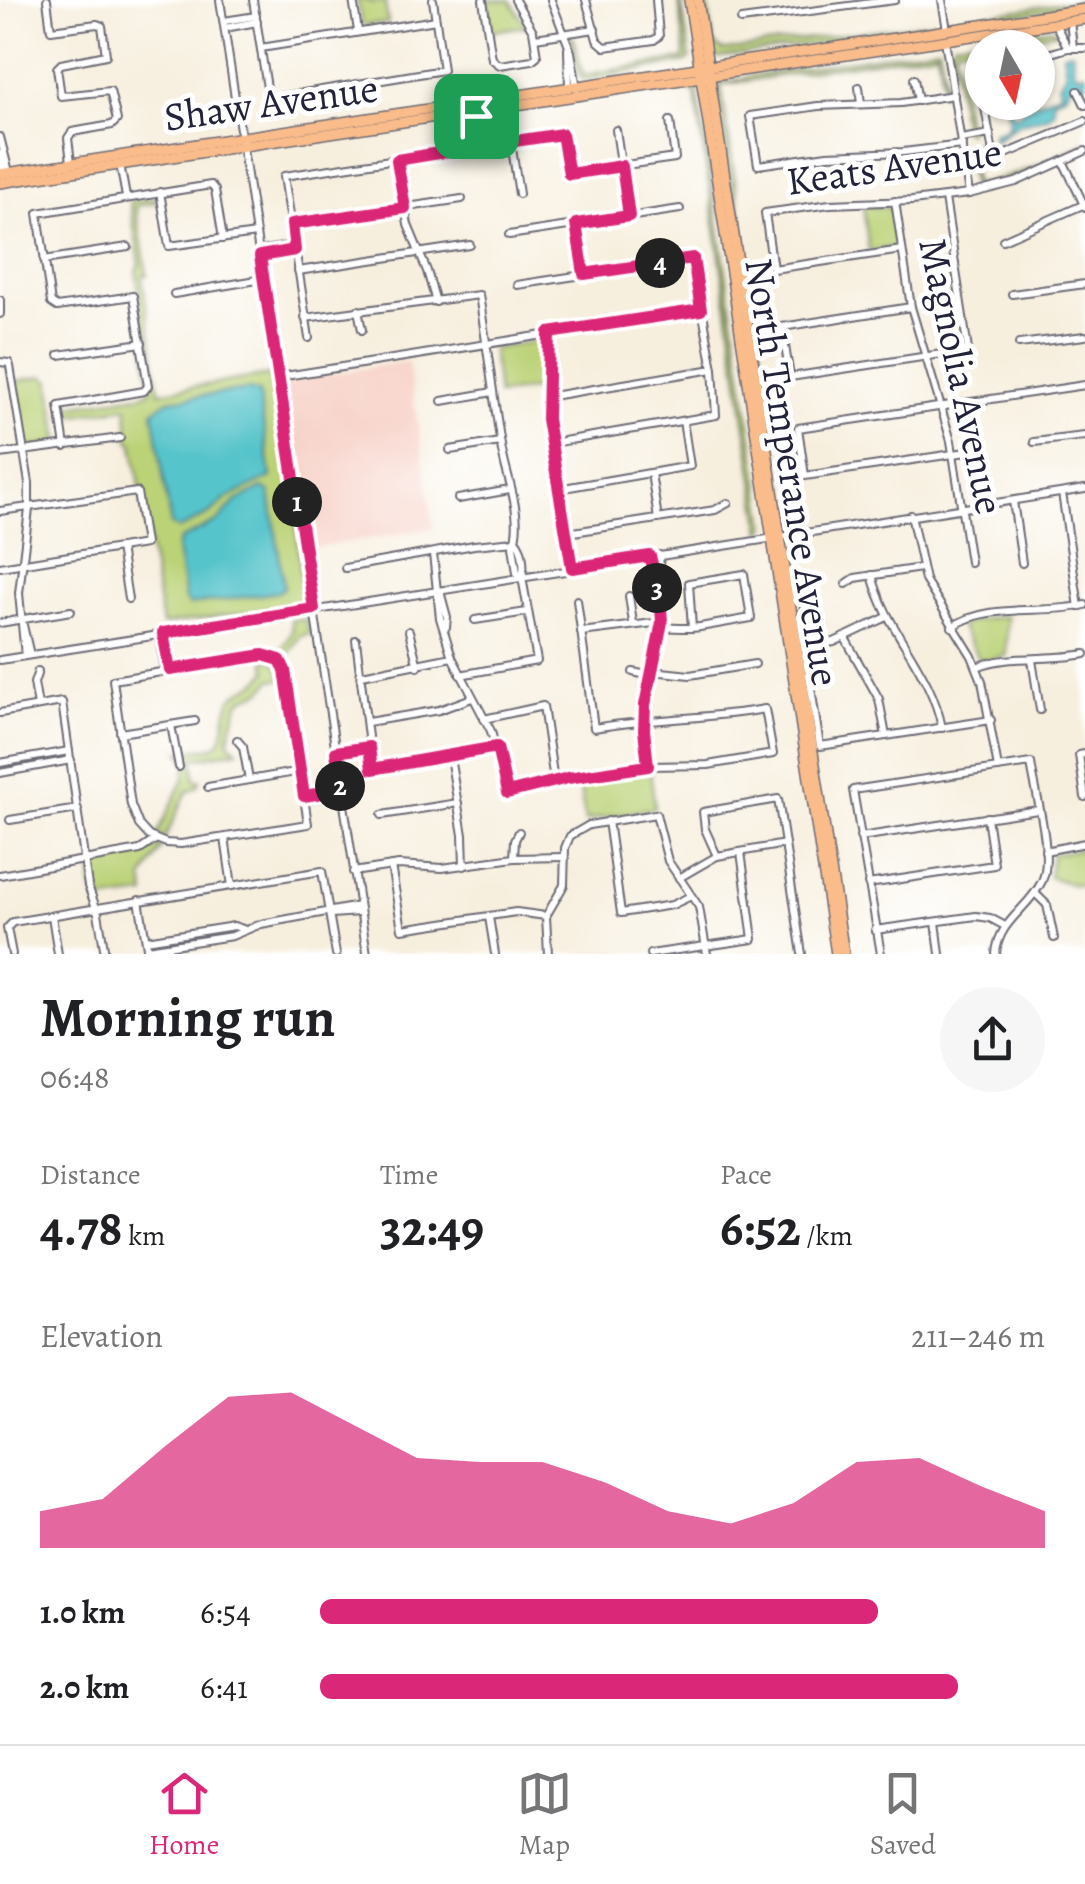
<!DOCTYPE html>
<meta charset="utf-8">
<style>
:root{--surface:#fff;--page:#f6f6f6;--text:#202124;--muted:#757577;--line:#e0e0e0;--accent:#db2777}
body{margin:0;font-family:Alegreya,serif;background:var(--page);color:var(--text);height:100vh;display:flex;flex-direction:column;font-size:38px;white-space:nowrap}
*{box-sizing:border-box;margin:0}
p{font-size:32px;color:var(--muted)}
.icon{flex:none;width:55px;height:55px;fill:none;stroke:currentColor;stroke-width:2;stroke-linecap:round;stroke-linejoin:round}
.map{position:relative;height:954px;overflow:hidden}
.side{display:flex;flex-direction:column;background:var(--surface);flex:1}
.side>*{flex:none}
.needle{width:65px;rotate:171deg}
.tools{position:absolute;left:965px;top:30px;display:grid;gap:20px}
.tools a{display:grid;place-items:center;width:90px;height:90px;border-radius:50%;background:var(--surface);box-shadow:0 2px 8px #0004;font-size:50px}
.pin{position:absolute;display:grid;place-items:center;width:85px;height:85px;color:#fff;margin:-42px;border-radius:20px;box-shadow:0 5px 15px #0006}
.km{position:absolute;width:50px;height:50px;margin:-25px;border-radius:50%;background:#222;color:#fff;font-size:28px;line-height:50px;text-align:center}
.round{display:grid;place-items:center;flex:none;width:105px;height:105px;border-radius:52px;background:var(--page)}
.head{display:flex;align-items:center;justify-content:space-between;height:170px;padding:0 40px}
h1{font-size:55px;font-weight:600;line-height:75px}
.figures{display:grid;grid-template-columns:repeat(3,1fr);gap:15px;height:170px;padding:10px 40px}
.figures div{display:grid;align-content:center}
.figures b{font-size:50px;font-weight:600}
.figures small{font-size:28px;font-weight:400}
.figures p{font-size:28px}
.chart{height:280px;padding:20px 40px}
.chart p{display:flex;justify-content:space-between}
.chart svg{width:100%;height:180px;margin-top:10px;fill:var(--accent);opacity:.7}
ul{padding:0 40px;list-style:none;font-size:32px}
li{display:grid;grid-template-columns:160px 120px 1fr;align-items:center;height:75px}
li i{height:25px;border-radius:12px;background:var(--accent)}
.tab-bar{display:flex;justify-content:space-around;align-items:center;height:140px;border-top:2px solid var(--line);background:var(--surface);font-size:28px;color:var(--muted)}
.tab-bar a{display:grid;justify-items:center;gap:5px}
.tab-bar .on{color:var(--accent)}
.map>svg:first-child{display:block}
</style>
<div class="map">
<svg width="1085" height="954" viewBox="0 0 1085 954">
<rect width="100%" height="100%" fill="#fff"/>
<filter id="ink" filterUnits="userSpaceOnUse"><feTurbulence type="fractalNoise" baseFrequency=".01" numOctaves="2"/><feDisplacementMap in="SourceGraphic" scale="20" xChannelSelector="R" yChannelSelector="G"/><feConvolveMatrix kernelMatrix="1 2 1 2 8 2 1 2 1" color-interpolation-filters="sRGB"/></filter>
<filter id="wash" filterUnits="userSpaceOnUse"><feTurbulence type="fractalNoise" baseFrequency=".0048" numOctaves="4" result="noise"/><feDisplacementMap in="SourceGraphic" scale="40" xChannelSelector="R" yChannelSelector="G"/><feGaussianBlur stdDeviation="2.25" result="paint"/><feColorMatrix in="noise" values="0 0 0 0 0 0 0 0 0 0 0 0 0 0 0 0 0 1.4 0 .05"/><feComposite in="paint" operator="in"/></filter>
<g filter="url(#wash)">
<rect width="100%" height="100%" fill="#f7efde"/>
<polygon fill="#f7d1c7" points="408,361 434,528 311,548 285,382"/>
<g fill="#bbd277" stroke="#6e7a59" stroke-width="2.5">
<polygon points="357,0 370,0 371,3 385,1 388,23 365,25 361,22"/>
<polygon points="487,0 510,0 526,26 492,31"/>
<polygon points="679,0 681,0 690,58 686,62 583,80 579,77 570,40 573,37 583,75 682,59 685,55"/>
<polygon points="702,0 707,0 714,44 723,51 941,21 938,26 717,58 711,53"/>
<polygon points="1085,0 1085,5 954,24 950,20"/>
<polygon points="1051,28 1058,32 958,47 955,51 968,132 963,130 951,47 954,42"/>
<polygon points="939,47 947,92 944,93 937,51 721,85 787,528 783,526 717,85 752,76"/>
<polygon points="693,85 697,88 766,527 762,532 695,94 685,86"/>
<polygon points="985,140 988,143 969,146 974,182 979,185 1034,167 1085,143 1085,146 1028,173 976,189 972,187 966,146"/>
<polygon points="154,198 158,202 136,206 147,275 142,276 159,392 270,375 295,510 303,604 162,625 133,443 129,441 127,407 63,417 64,407 144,394 151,390 136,271 140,265 130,201"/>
<polygon points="863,206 891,208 895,247 869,251"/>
<polygon points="543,340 546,342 541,388 498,395 492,349"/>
<polygon points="43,376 50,381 59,440 56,444 30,448 27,446 17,381"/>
<polygon points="1007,616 1006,656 980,661 960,626 977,620"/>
<polygon points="305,619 310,634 300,636 285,659 279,653 292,632 291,620"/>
<path d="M265,659C278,659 280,668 282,679L271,680C261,698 255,690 242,700C235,705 232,731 228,741L238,750L193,759L195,780H200L198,786L187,792L165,838L157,835L184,779L187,763L180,752L212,747L219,743C227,730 223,715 230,702C239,685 253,692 267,671Z"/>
<polygon points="650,770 655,808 585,821 579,780"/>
<polygon points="155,847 162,847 143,879 146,895 98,901 92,885 94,864 146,853"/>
<polygon points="1085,848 1085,883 1075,885 1049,877 1052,854"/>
</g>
<g fill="#56c4cb" stroke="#3c7383" stroke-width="2.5">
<polygon points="1072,51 1074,72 1085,73 1085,84 1073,82 1065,95 1053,99 1054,112 1050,115 1018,124 994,140 993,133 1004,130 1009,124 1007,103 1015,117 1026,107 1061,92 1059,84 1066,72 1063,53"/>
<polygon points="248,390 259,393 271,477 226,499 211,513 179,529 171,525 153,411 169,400"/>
<polygon points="262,488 270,492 284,588 278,592 190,605 185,600 177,548 180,540 218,521 235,502"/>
</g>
</g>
<g filter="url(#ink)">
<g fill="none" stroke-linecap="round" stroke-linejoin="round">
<g stroke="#6d6a74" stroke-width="10">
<g id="minor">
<polyline points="47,0 51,30 97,24 102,26 106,55 61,64 57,68 61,96 110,91 117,120 112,125 72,132 68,138 71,162"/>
<polyline points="220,0 367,954"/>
<polyline points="253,0 268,94 273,98 443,70 433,0"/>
<polyline points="353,0 358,31"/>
<polyline points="483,0 492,59 500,65 532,60 537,56 533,31 515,0"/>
<polyline points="551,0 571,52 577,88"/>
<polyline points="586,0 597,40 605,47 654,40 659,36 656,0"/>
<polyline points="942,0 947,30"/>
<polyline points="741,20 895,0"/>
<polyline points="224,21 256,16"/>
<polyline points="1070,21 1073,47"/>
<polyline points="1055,24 1068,48"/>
<polyline points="225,28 257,22"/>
<polyline points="535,38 595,29"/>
<polyline points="945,40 969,194"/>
<polyline points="261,48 436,20"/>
<polyline points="568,49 569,87"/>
<polyline points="1038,57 1068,48 1085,48"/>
<polyline points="982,64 978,70 982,98"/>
<polyline points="914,79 918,101"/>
<polyline points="859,87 861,104"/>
<polyline points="1078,91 1085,105"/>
<polyline points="954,95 901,103 818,106 750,116 758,165 827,155 903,152 962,145"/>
<polyline points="984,102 994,159 1085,121"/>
<polyline points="475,112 481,146"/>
<polyline points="470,113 475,147"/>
<polyline points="616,130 629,216"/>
<polyline points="0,137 9,172"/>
<polyline points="961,139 990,134"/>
<polyline points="511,142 519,194"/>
<polyline points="0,154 3,173"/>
<polyline points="397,160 408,225 427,271 436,302"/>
<polyline points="1063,161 1085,207"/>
<polyline points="120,164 126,197"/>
<polyline points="160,192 169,246 256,234"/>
<polyline points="895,201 911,307 951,441 970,562"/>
<polyline points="291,224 462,199"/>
<polyline points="576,225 584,275"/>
<polyline points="509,235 680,209"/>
<polyline points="1003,240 1085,204"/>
<polyline points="902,250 773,269 765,213 830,204 912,201 969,194 1016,182 1085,151"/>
<polyline points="259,251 294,245"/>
<polyline points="260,256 295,250"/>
<polyline points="44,260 128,247"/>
<polyline points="298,271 470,245"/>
<polyline points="517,285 693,258 713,369 716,415 552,443"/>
<polyline points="174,294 263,279"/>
<polyline points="1012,294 1085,284"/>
<polyline points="0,300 0,314"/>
<polyline points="911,307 782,327 790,377 968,350 945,198"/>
<polyline points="358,310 362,330"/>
<path d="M305,318L479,295C487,345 493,395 501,445C505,475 525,517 513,546L517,573L522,577"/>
<polyline points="549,333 547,419 573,568"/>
<polyline points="309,338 284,176 562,134 569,173 675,158 670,121"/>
<polyline points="1019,344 1085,336"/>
<polyline points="59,355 142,343"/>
<polyline points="0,362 9,363 10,366 29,483 29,509 19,593 25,656"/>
<polyline points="279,377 701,310"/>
<polyline points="546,397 713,369"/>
<polyline points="442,401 493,392"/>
<polyline points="1034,442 1085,436"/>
<polyline points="65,447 59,406 144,391 148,386 133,296 57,307 51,303 38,213 211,185 215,190 223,239"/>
<polyline points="450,450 500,442"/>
<polyline points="980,450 805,476 798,428 1085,385"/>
<polyline points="0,454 120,438"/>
<polyline points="651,473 658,519"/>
<polyline points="558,489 690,466 683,421"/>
<polyline points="1062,493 1079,607"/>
<polyline points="458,499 510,490"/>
<polyline points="1013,501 1022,563"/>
<polyline points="0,511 137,492 145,544 0,567"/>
<polyline points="911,515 925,580 972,656 982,681 998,768"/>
<polyline points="567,533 715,510 728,503"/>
<polyline points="120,548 128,599"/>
<path d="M433,554L440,618L452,657L491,731L507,793L568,779L649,766L708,765L773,754L765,709C708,719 651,718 594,728L577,600"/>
<polyline points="650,556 660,593"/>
<polyline points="345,568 474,545 515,541"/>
<path d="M872,575C887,633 931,669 942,728"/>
<polyline points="846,584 855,578 921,568"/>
<polyline points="440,591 447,617 446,627"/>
<polyline points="629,596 633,623"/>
<polyline points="804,608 800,617 820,746 991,720"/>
<polyline points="475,620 527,612"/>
<polyline points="22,621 30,655"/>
<polyline points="0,623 71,611"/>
<path d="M661,627C674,628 687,629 700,627L751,618L744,574L689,583L692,628"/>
<path d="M952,627C988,602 1042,615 1085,605"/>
<polyline points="409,631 418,667"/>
<polyline points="581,632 662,622"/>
<polyline points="163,633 170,670"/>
<polyline points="159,634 165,671"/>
<polyline points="845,638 879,699 886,736"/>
<polyline points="356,640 372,769 497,747"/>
<polyline points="805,647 834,642 887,617"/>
<polygon points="263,655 279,659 285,670 308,824 181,844 166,843 149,836 139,825 131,805 113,680"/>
<polyline points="0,660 1085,489"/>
<polyline points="1032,660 1040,710"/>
<path d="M977,667C1006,654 1051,661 1085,654"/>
<polyline points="652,671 690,675 755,664"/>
<polyline points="633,672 651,676"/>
<polyline points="362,675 452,657"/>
<path d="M460,675L537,661L522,577C525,568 523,548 516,541"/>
<polyline points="38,706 34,683 38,671"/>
<polyline points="0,713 62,702 88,886 98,913 105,954"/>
<polyline points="484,719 543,706 554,781"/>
<polyline points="368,722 439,710 472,698"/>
<polyline points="171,725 179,767"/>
<polyline points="120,733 195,721"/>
<polyline points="237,740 243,747 249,780"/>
<polyline points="336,752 369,747"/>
<polyline points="1085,754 1079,755 1085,797"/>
<polyline points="450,757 463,835 464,866"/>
<polyline points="0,763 69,751"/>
<polyline points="649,766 644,720 662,622 659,555"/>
<polyline points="0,773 71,760"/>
<polyline points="208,787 301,771"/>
<polyline points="304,796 341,790"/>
<polyline points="311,799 342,794"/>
<polyline points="382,815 458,803"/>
<polyline points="10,820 78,809"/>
<polyline points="608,821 621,913 672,905 691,896"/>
<polyline points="860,837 1038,810"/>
<polyline points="225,838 232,886"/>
<polyline points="1045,851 1085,843"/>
<polyline points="717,856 705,829 703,812 778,799 802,954"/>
<polyline points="514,858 515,840 519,832"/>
<polyline points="391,866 402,929 516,912 546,916"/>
<polyline points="353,872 399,865 442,868 514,858 564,857"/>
<polyline points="0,875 140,850 155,840"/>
<polyline points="679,878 717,856 785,844"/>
<polyline points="868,884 994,865 987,817"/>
<polyline points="1035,893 1047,905 1054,938"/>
<polyline points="139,900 148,954"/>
<polyline points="331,914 360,912"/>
<polyline points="52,916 58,954"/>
<polyline points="489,917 495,954"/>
<polyline points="936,922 940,954"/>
<polyline points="875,930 976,916 990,918 1005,926"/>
<polyline points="146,940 234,926 243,929"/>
<polyline points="147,949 232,936 261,924 359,906"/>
<polyline points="12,954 7,928 13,922 322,871 336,954"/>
<polyline points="548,954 546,916 564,885 565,848 570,836 589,825 656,814 668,861 699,907 707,954"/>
<polyline points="650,954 753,939 741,852"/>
<path d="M881,954L853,790L1031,763C1035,792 1054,856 1042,881C1029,909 998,921 996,954"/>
</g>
</g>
<g stroke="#6d6a74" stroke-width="12">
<g id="major">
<polyline points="689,0 836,954"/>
<polyline points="698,0 844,954"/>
<polyline points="0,174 1085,9"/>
<polyline points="0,183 1085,19"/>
</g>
</g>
<use href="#minor" stroke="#fff" stroke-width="6"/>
<use href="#major" stroke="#fabc8b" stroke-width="9"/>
</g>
</g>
<g fill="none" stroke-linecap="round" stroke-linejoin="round" filter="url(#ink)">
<g stroke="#fff" stroke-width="20">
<polyline id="route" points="476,116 481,146 397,160 405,208 292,224 295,250 260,256 314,609 163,633 170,670 263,655 280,660 285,670 304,796 341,790 336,752 369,747 372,769 497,747 507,793 568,778 648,766 644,730 645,705 662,622 660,594 650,556 572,568 547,419 549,333 701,310 693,258 584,274 576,224 629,216 622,166 569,174 562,134 475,147 470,113 475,112 476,116"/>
</g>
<use href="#route" stroke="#db2777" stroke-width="12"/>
</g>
<g text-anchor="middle" stroke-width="10" stroke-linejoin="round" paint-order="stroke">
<g font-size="40" fill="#22223b" stroke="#fff">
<text transform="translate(271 102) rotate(-8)" y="14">Shaw Avenue</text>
<text transform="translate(894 166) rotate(-8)" y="14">Keats Avenue</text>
<text transform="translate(962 376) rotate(78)" y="14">Magnolia Avenue</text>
<text transform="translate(793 472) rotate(81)" y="14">North Temperance Avenue</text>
</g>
</g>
</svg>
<div class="tools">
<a><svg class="needle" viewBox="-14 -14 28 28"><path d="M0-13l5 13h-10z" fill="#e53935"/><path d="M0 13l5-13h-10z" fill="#757577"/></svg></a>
</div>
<div class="pin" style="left:476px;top:116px;background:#1e9e55"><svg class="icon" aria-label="arrive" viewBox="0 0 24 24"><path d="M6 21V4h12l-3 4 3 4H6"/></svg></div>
<b class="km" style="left:297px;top:502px">1</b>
<b class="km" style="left:340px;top:786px">2</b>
<b class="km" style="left:657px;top:588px">3</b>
<b class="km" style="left:660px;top:263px">4</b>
</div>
<section class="side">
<div class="head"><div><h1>Morning run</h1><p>06:48</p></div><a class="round"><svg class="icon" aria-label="share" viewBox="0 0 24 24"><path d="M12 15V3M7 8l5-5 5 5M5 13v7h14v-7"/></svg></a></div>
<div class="figures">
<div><p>Distance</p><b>4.78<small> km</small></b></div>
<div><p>Time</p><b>32:49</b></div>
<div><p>Pace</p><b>6:52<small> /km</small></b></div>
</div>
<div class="chart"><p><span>Elevation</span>211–246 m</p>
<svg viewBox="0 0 160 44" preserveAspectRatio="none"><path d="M0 44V35L10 32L20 19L30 7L40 6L50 14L60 22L70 23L80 23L90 28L100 35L110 38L120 33L130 23L140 22L150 29L160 35V44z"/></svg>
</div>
<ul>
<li><b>1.0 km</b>6:54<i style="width:77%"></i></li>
<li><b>2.0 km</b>6:41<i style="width:88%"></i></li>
</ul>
</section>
<nav class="tab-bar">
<a class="on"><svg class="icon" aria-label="home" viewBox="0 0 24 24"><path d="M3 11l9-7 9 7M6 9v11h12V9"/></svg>Home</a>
<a><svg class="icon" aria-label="map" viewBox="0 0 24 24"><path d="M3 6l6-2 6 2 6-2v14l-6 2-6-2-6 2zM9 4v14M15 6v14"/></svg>Map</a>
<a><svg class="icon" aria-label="saved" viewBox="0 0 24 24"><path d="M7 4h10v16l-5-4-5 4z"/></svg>Saved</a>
</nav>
